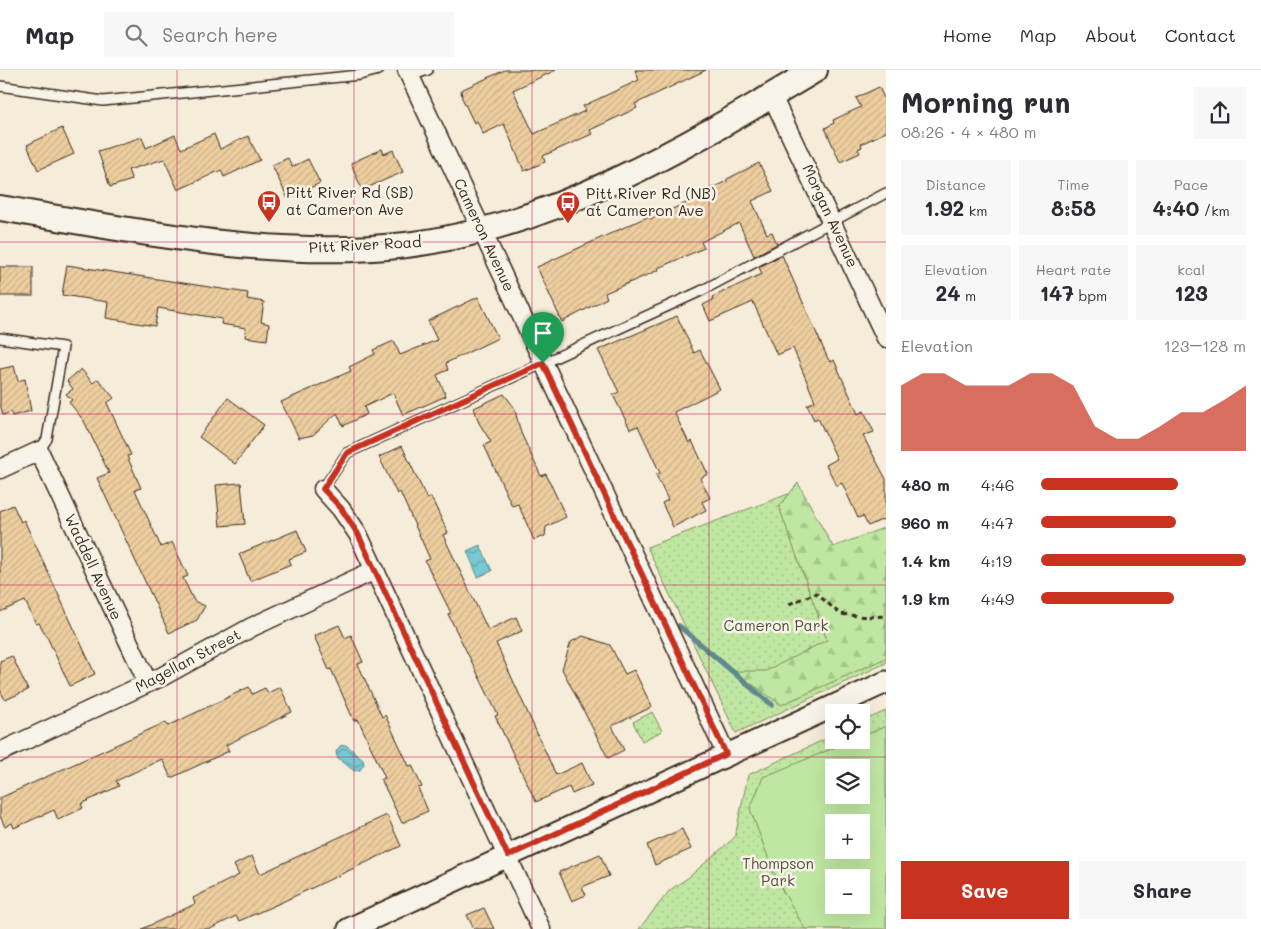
<!DOCTYPE html>
<meta charset="utf-8">
<style>
:root{--surface:#fff;--page:#f7f7f7;--text:#2b2b33;--muted:#7c7c81;--line:#e1e1e2;--accent:#c8321e}
body{margin:0;font-family:Mali,sans-serif;background:var(--page);color:var(--text);height:100vh;display:flex;flex-direction:column;font-size:19px;white-space:nowrap}
*{box-sizing:border-box;margin:0}
p{font-size:16px;color:var(--muted)}
.icon{flex:none;width:28px;height:28px;fill:none;stroke:currentColor;stroke-width:2;stroke-linecap:round;stroke-linejoin:round}
.map{position:relative;flex:1;overflow:hidden}
.panel{display:flex;flex-direction:column;background:var(--surface);width:375px}
.panel>*{flex:none}
.buttons{position:absolute;left:825px;top:634px;display:grid;gap:10px}
.buttons a{display:grid;place-items:center;width:45px;height:45px;border-radius:0px;background:var(--surface);box-shadow:0 5px 20px #0002;font-size:25px}
.pin{position:absolute;display:grid;place-items:center;width:42px;height:42px;color:#fff;margin:-51px -21px;border-radius:50% 50% 50% 0;rotate:-45deg;box-shadow:0 0 5px #0007}
.pin .icon{rotate:45deg}
.round{display:grid;place-items:center;flex:none;width:52px;height:52px;border-radius:0px;background:var(--page)}
.headline{display:flex;align-items:center;justify-content:space-between;height:85px;padding:0 15px}
h1{font-size:28px;font-weight:700;line-height:38px}
.figures{display:grid;grid-template-columns:repeat(3,1fr);gap:8px;height:85px;padding:5px 15px}
.figures div{display:grid;align-content:center;border-radius:0px;background:var(--page);text-align:center}
.figures b{font-size:21px;font-weight:700}
.figures small{font-size:14px;font-weight:400}
.figures p{font-size:14px}
.chart{height:140px;padding:10px 15px}
.chart p{display:flex;justify-content:space-between}
.chart svg{width:100%;height:90px;margin-top:5px;fill:var(--accent);opacity:.7}
.primary-button{display:flex;gap:10px;margin-top:auto;padding:10px 15px}
.primary-button a{flex:1;height:58px;border-radius:0px;background:var(--accent);color:#fff;font-size:20px;font-weight:700;line-height:58px;text-align:center}
.primary-button a+a{background:var(--page);color:var(--text)}
ul{padding:0 15px;list-style:none;font-size:16px}
li{display:grid;grid-template-columns:80px 60px 1fr;align-items:center;height:38px}
li i{height:12px;border-radius:6px;background:var(--accent)}
header{display:flex;align-items:center;gap:30px;box-sizing:border-box;height:70px;padding:0 25px;background:var(--surface);border-bottom:1px solid var(--line)}
header strong{font-size:24px}
nav{display:flex;gap:28px;margin-inline-start:auto;font-size:18px}
.search{width:350px;height:45px;background:var(--page);display:flex;align-items:center;gap:12px;box-sizing:border-box;padding:0 18px;border-radius:0px;color:var(--muted);font-size:19px}
main{display:flex;flex:1;min-height:0}
.map>svg:first-child{display:block}
</style>
<header>
<strong>Map</strong>
<div class="search"><svg class="icon" aria-label="search" viewBox="0 0 24 24"><circle cx="10" cy="10" r="6"/><path d="M15 15l6 6"/></svg>Search here</div>
<nav><a>Home</a><a>Map</a><a>About</a><a>Contact</a></nav>
</header>
<main>
<div class="map">
<svg width="886" height="859" viewBox="0 0 886 859">
<defs>
<pattern id="grass-dots" width="8" height="8" patternUnits="userSpaceOnUse" patternTransform="scale(1.25)"><rect width="8" height="8" fill="#c0e7a2"/><path d="M2 2h.1M6 6h.1" fill="none" stroke="#a6c68b" stroke-width="1.8" stroke-linecap="round"/></pattern>
<pattern id="forest-firs" width="22" height="20" patternUnits="userSpaceOnUse" patternTransform="scale(1.25)"><rect width="22" height="20" fill="#c0e7a2"/><path d="M5 1l3.5 6h-7zM16 11l3.5 6h-7z" fill="#a6c68b"/></pattern>
<pattern id="water-waves" width="16" height="10" patternUnits="userSpaceOnUse" patternTransform="scale(1.25)"><rect width="16" height="10" fill="#78c9d3"/><path d="M0 5q4-4 8 0t8 0" fill="none" stroke="#64a3ab"/></pattern>
<pattern id="building-hatch" width="6" height="6" patternUnits="userSpaceOnUse" patternTransform="scale(1.25)"><rect width="6" height="6" fill="#edce9f"/><path d="M-1 1l2-2M0 6l6-6M5 7l2-2" fill="none" stroke="#ccb188"/></pattern>
</defs>
<rect width="100%" height="100%" fill="#f5ecd9"/>
<filter id="ink" filterUnits="userSpaceOnUse"><feTurbulence type="fractalNoise" baseFrequency=".02" numOctaves="2"/><feDisplacementMap in="SourceGraphic" scale="10" xChannelSelector="R" yChannelSelector="G"/><feConvolveMatrix kernelMatrix="1 2 1 2 8 2 1 2 1" color-interpolation-filters="sRGB"/></filter>
<g filter="url(#ink)">
<g fill="url(#grass-dots)" stroke="#7e8860" fill-rule="evenodd">
<polygon points="791,423 823,491 886,463 886,593 736,663 647,477"/>
<path d="M886,641V859H639L670,820L689,807L735,767L748,705L834,665V670H861V652ZM834,698H861V725H834ZM834,752H861V780H834ZM834,808H861V835H834Z"/>
<polygon points="652,642 662,661 642,671 633,652"/>
</g>
<polygon fill="url(#forest-firs)" stroke="#7e8860" points="798,413 833,477 886,457 886,588 781,635 734,601 766,601 827,570 779,437"/>
<path fill="#c0e7a2" stroke="#7e8860" fill-rule="evenodd" d="M886,656V859H805L777,811L750,739L763,707L853,670H861V667ZM834,698H861V725H834ZM834,752H861V780H834ZM834,808H861V835H834Z"/>
<g fill="url(#water-waves)" stroke="#60898b">
<polygon points="480,475 492,501 478,507 467,481"/>
<polygon points="346,675 363,689 364,694 360,700 354,701 337,687 336,682 340,676"/>
</g>
<g fill="none" stroke-linecap="round" stroke-linejoin="round">
<polyline stroke="#60898b" stroke-width="5.5" points="679,556 772,635"/>
</g>
<g fill="url(#building-hatch)" stroke="#3b2a1e">
<polygon points="505,0 556,0 513,20 534,64 585,41 583,36 639,10 635,0 706,0 635,34 637,38 590,60 592,64 543,86 545,92 524,101 504,54 483,64 477,51 474,53 462,28 461,20"/>
<polygon points="879,17 886,33 886,62 861,74 862,77 858,79 860,83 840,92 825,58 834,53 833,50 861,37 856,28"/>
<polygon points="62,58 74,84 38,100 27,75"/>
<polygon points="214,64 220,79 248,66 260,90 224,107 221,100 178,120 164,89 128,100 132,110 110,117 98,81 142,67 146,78 175,65 181,79"/>
<polygon points="382,79 384,84 393,80 403,102 362,120 351,93"/>
<polygon points="288,88 292,97 308,89 320,113 288,129 272,95"/>
<polygon points="759,93 773,121 752,131 767,164 772,162 777,174 754,186 739,153 701,172 704,178 658,198 659,200 605,223 607,228 562,252 537,197 649,146 650,149 695,129 694,126 727,111 727,109"/>
<polygon points="782,185 828,289 831,292 834,290 858,344 864,341 874,362 863,366 886,409 886,448 868,456 863,446 858,448 842,413 837,416 826,395 837,389 818,348 814,350 807,335 815,331 793,278 777,285 753,232 710,251 703,235 713,230 712,227 762,204 759,197"/>
<polygon points="67,195 248,223 247,229 264,232 261,252 269,254 267,270 245,267 246,258 221,254 222,249 158,238 155,256 106,248 108,232 62,225"/>
<rect x="0" y="197" width="33" height="29"/>
<polygon points="478,227 498,268 446,293 448,300 437,305 446,326 403,345 393,323 364,337 367,344 343,356 337,343 313,365 299,368 281,332 351,301 349,297 375,284 373,280 394,271 400,285 437,270 428,251"/>
<polygon points="677,246 694,283 700,280 720,319 674,342 689,373 692,371 708,404 700,408 710,428 702,432 706,440 673,457 662,433 668,430 656,405 660,403 638,356 630,359 613,325 619,322 598,280"/>
<polygon points="14,296 18,311 25,309 31,341 12,346 11,342 3,345 0,334 0,299"/>
<polygon points="81,299 93,313 98,309 114,328 107,333 131,385 127,386 141,418 135,420 161,477 172,472 188,506 183,508 194,531 205,536 197,550 169,563 97,408 109,403 84,351 69,332 72,330 66,324 73,319 67,311"/>
<polygon points="504,324 514,337 521,363 541,406 546,404 566,447 546,457 545,466 534,470 518,434 512,436 484,375 491,372 479,353 474,338"/>
<polygon points="228,328 264,355 235,394 199,367"/>
<polygon points="402,376 427,429 431,427 448,463 443,465 488,560 516,547 522,561 496,573 556,705 582,693 592,715 572,724 569,717 536,732 495,646 498,645 448,544 451,543 425,491 430,489 400,422 397,424 379,387"/>
<polygon points="241,413 245,454 220,456 216,415"/>
<polygon points="13,435 21,452 24,450 95,604 70,616 47,567 39,553 36,554 25,531 0,542 0,441"/>
<polygon points="297,460 306,482 289,489 291,494 250,511 239,484"/>
<polygon points="339,555 345,568 351,565 363,592 358,594 382,647 385,645 409,696 412,695 422,717 418,718 428,741 402,753 381,709 385,708 358,649 354,651 331,599 329,600 314,566"/>
<polygon points="583,566 610,575 625,604 634,600 652,637 612,656 624,680 608,688 562,599 571,572"/>
<polygon points="12,586 28,620 5,630 0,620 0,591"/>
<polygon points="249,617 252,624 265,618 268,623 280,617 292,642 226,675 229,681 171,708 162,689 116,711 119,716 81,734 83,738 58,750 54,740 14,758 12,753 5,757 0,746 0,728 166,652 168,656"/>
<polygon points="387,745 401,776 280,833 239,851 236,846 210,859 142,859 195,834 193,828 239,805 234,795 252,786 260,804"/>
<polygon points="682,759 691,779 655,795 647,775"/>
<polygon points="600,784 609,806 582,817 586,825 572,831 559,802"/>
<polygon points="484,838 494,859 474,859 467,845"/>
</g>
<g fill="none" stroke-linecap="round" stroke-linejoin="round">
<g stroke="#3b2a1e" stroke-width="12">
<g id="service">
<polyline points="410,6 428,0"/>
<polyline points="0,16 103,31 360,5 379,0"/>
<polyline points="0,268 63,277 47,369 39,381"/>
<polyline points="323,419 347,383 701,221 886,123"/>
</g>
</g>
<g stroke="#3b2a1e" stroke-width="21">
<g id="minor">
<polyline points="407,0 726,684"/>
<polyline points="772,26 886,268"/>
<polyline points="0,399 39,381 148,613"/>
<polyline points="323,419 341,439 358,464 541,859"/>
<polyline points="0,682 163,606 252,557 375,500"/>
</g>
</g>
<g stroke="#3b2a1e" stroke-width="25">
<polyline id="tertiary" points="349,859 886,612"/>
</g>
<g stroke="#3b2a1e" stroke-width="28">
<path id="secondary" d="M0,138C130,160 274,191 406,175C552,158 691,74 815,0"/>
</g>
<polyline stroke="#3b2a1e" stroke-width="3" stroke-dasharray="5 4" stroke-linecap="butt" points="789,534 816,523 840,544 866,547 886,546"/>
<use href="#service" stroke="#f7f3e8" stroke-width="9"/>
<use href="#minor" stroke="#f7f3e8" stroke-width="18"/>
<use href="#tertiary" stroke="#f7f3e8" stroke-width="21"/>
<use href="#secondary" stroke="#f7f3e8" stroke-width="24"/>
</g>
</g>
<g fill="none" stroke-linecap="round" stroke-linejoin="round" filter="url(#ink)">
<g stroke="#fff" stroke-width="10">
<polygon id="route" points="543,293 726,684 508,786 358,464 341,438 323,419 347,383"/>
</g>
<use href="#route" stroke="#c8321e" stroke-width="6"/>
</g>
<path fill="none" stroke="#c2185b" stroke-width="1" stroke-opacity="0.55" d="M177,0V859M354,0V859M532,0V859M709,0V859M0,172H886M0,344H886M0,515H886M0,687H886"/>
<defs>
<g id="bus-pin" transform="scale(1.25)"><path d="M0 17L-7.5 6A9.5 9.5 0 1 1 7.5 6Z" fill="#c8321e" stroke="#f7f3e8"/><path d="M-5-6H5V4H4V6H2V4H-2V6H-4V4H-5ZM-3.5-4V0h7V-4ZM-3.5 1.2v1.5H-2V1.2ZM2 1.2v1.5H3.5V1.2Z" fill="#fff"/></g>
</defs>
<g fill-rule="evenodd">
<use href="#bus-pin" x="269" y="132"/>
<use href="#bus-pin" x="568" y="133"/>
</g>
<g text-anchor="middle" stroke-width="5" stroke-linejoin="round" paint-order="stroke">
<g font-size="15" fill="#3b2a1e" stroke="#f7f3e8" text-anchor="start">
<text x="286" y="128">Pitt River Rd (SB)<tspan x="286" dy="17">at Cameron Ave</tspan></text>
<text x="586" y="129">Pitt River Rd (NB)<tspan x="586" dy="17">at Cameron Ave</tspan></text>
</g>
<g font-size="15" fill="#3b2a1e" stroke="#f7f3e8">
<text transform="translate(830 146) rotate(65)" y="5">Morgan Avenue</text>
<text transform="translate(484 165) rotate(65)" y="5">Cameron Avenue</text>
<text transform="translate(365 175) rotate(-3)" y="5">Pitt River Road</text>
<text transform="translate(93 497) rotate(65)" y="5">Waddell Avenue</text>
<text transform="translate(188 591) rotate(-28)" y="5">Magellan Street</text>
</g>
<g font-size="15" fill="#565038" stroke="#f7f3e8">
<text x="776" y="561">Cameron Park</text>
<text x="778" y="799">Thompson<tspan x="778" dy="17">Park</tspan></text>
</g>
</g>
</svg>
<div class="buttons">
<a><svg class="icon" aria-label="locate" viewBox="0 0 24 24"><circle cx="12" cy="12" r="6"/><path d="M12 2v4M12 18v4M2 12h4M18 12h4"/></svg></a>
<a><svg class="icon" aria-label="layers" viewBox="0 0 24 24"><path d="M12 4l9 5-9 5-9-5zM3 14l9 5 9-5"/></svg></a>
<a>+</a>
<a>−</a>
</div>
<div class="pin" style="left:543px;top:293px;background:#1e9e55"><svg class="icon" aria-label="arrive" viewBox="0 0 24 24"><path d="M6 21V4h12l-3 4 3 4H6"/></svg></div>
</div>
<section class="panel">
<div class="headline"><div><h1>Morning run</h1><p>08:26 · 4 × 480 m</p></div><a class="round"><svg class="icon" aria-label="share" viewBox="0 0 24 24"><path d="M12 15V3M7 8l5-5 5 5M5 13v7h14v-7"/></svg></a></div>
<div class="figures">
<div><p>Distance</p><b>1.92<small> km</small></b></div>
<div><p>Time</p><b>8:58</b></div>
<div><p>Pace</p><b>4:40<small> /km</small></b></div>
</div>
<div class="figures">
<div><p>Elevation</p><b>24<small> m</small></b></div>
<div><p>Heart rate</p><b>147<small> bpm</small></b></div>
<div><p>kcal</p><b>123</b></div>
</div>
<div class="chart"><p><span>Elevation</span>123–128 m</p>
<svg viewBox="0 0 160 44" preserveAspectRatio="none"><path d="M0 44V12L10 6L20 6L30 12L40 12L50 12L60 6L70 6L80 12L90 32L100 38L110 38L120 32L130 25L140 25L150 19L160 12V44z"/></svg>
</div>
<ul>
<li><b>480 m</b>4:46<i style="width:67%"></i></li>
<li><b>960 m</b>4:47<i style="width:66%"></i></li>
<li><b>1.4 km</b>4:19<i style="width:100%"></i></li>
<li><b>1.9 km</b>4:49<i style="width:65%"></i></li>
</ul>
<div class="primary-button"><a>Save</a><a>Share</a></div>
</section>
</main>
